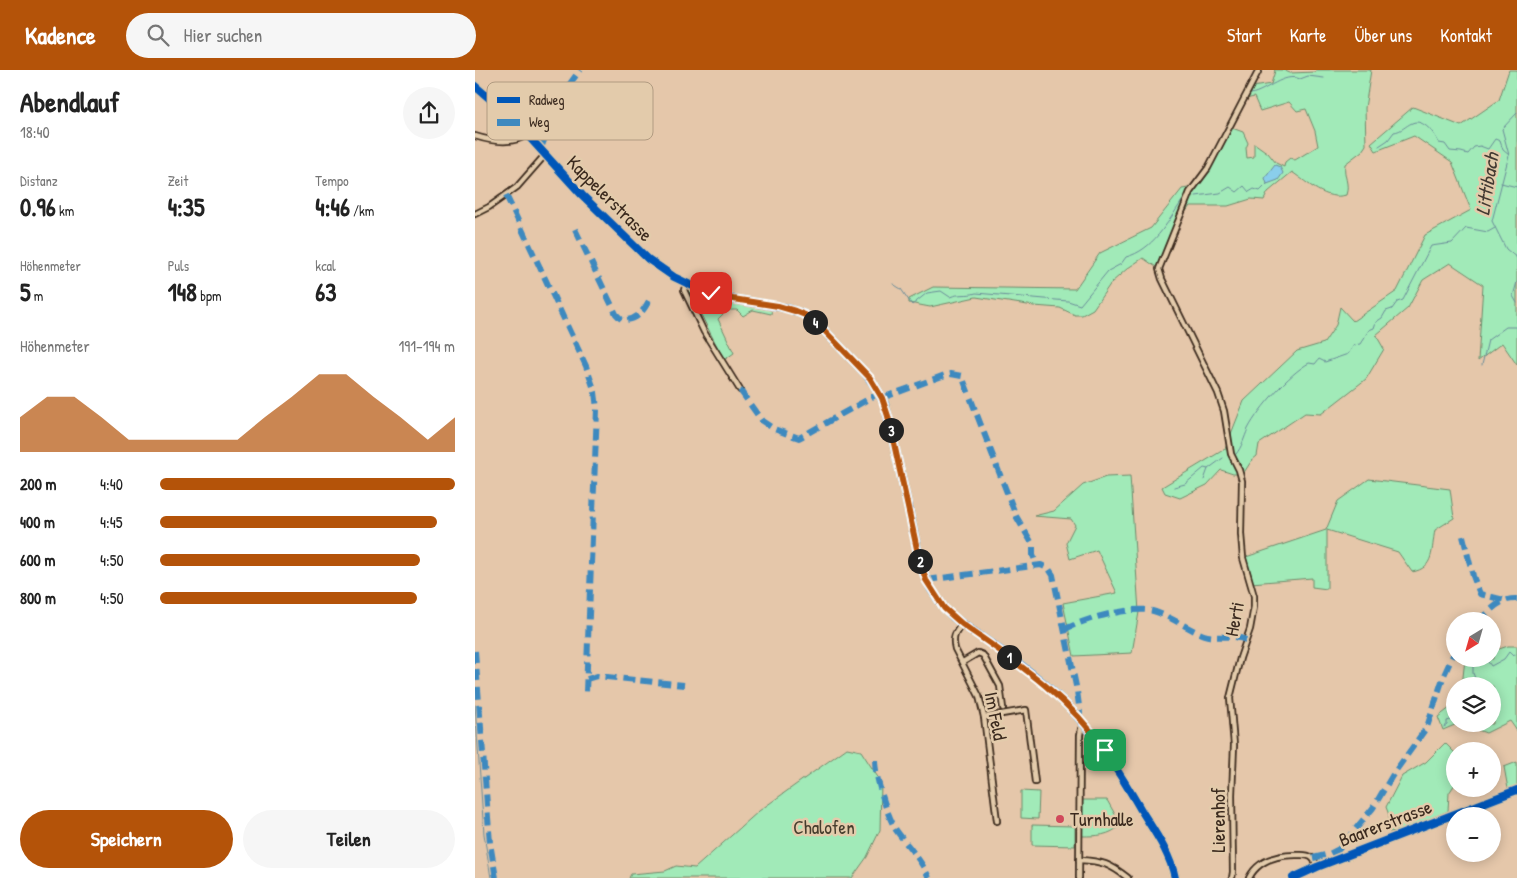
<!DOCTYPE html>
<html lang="de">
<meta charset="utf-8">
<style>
:root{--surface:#fff;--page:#f6f6f6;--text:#222;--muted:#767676;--accent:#b45309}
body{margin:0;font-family:"Patrick Hand",sans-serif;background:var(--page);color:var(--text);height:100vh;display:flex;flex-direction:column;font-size:19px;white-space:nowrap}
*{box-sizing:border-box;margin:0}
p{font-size:16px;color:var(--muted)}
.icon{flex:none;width:28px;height:28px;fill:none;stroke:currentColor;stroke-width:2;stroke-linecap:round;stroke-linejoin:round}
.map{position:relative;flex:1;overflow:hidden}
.details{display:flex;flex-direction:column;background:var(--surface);width:475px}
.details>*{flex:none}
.needle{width:32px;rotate:217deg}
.controls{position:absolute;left:971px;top:542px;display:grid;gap:10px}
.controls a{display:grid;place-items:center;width:55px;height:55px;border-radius:50%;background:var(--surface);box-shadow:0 2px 12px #0003;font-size:25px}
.pin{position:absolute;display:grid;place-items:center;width:42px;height:42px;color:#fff;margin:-21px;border-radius:10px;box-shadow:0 2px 8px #0006}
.km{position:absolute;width:25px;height:25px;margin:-12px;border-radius:50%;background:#222;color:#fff;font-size:14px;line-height:25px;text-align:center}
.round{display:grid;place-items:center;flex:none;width:52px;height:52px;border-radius:26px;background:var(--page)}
.overview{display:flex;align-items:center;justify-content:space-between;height:85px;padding:0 20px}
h1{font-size:28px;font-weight:700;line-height:38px}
.metrics{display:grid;grid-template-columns:repeat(3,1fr);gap:8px;height:85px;padding:5px 20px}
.metrics div{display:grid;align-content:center}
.metrics b{font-size:25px;font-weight:700}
.metrics small{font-size:14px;font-weight:400}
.metrics p{font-size:14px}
.chart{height:140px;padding:10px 20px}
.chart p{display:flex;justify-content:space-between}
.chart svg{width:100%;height:90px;margin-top:5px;fill:var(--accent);opacity:.7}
.action{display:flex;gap:10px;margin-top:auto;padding:10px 20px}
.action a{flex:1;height:58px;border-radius:30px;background:var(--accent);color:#fff;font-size:20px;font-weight:700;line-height:58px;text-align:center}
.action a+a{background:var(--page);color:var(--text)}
ul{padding:0 20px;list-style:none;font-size:16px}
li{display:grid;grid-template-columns:80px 60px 1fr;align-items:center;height:38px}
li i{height:12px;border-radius:6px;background:var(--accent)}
header{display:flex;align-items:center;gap:30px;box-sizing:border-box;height:70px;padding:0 25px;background:var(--accent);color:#fff}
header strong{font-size:24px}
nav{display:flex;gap:28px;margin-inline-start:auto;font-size:18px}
.search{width:350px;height:45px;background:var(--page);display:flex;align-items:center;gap:12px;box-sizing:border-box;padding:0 18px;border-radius:28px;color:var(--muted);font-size:19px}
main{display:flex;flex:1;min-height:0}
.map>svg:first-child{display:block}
</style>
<header>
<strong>Kadence</strong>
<div class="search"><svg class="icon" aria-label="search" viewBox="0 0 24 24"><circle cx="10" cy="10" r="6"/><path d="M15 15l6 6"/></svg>Hier suchen</div>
<nav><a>Start</a><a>Karte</a><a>Über uns</a><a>Kontakt</a></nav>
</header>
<main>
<section class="details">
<div class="overview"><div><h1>Abendlauf</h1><p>18:40</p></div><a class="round"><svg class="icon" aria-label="share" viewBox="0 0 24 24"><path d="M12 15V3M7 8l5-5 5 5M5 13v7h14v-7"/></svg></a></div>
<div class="metrics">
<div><p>Distanz</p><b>0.96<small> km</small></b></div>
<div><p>Zeit</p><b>4:35</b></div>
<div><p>Tempo</p><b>4:46<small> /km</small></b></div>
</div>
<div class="metrics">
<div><p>Höhenmeter</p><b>5<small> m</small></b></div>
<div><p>Puls</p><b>148<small> bpm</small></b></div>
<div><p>kcal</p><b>63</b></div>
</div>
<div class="chart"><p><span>Höhenmeter</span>191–194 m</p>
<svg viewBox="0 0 160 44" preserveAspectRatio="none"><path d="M0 44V27L10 17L20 17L30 27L40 38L50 38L60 38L70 38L80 38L90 27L100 17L110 6L120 6L130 17L140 27L150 38L160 27V44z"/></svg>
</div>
<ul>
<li><b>200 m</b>4:40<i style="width:100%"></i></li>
<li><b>400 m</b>4:45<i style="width:94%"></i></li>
<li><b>600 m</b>4:50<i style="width:88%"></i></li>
<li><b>800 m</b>4:50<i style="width:87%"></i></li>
</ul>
<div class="action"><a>Speichern</a><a>Teilen</a></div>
</section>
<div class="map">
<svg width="1042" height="808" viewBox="0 0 1042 808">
<rect width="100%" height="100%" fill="#e5c7aa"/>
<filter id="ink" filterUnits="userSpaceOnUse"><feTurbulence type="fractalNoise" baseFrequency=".02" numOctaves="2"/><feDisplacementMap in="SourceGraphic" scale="10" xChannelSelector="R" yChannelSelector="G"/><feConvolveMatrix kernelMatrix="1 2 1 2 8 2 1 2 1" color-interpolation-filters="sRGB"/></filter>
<g filter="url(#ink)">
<g fill="#a1eab8" stroke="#6e8a6b">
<path d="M799,0H808L815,3L841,2V0H896L890,38L891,75L887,81L870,94C868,106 875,113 871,125C851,131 833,113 817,102L793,122L789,130L776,129L753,136H715L700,156L684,199L668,188L653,198L636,213L618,239L607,245H600L585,238L559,236L501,227L455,237L434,233V229L458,217L600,219L625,183L676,158L707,119L719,117L757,58L768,62L773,73L771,78L772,88L779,87V73L793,83L801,93L809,97L810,92L815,88L820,90L843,76L840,61L831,39L822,41L814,32L785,41L779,27L771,29L777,17L796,14L800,1Z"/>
<polygon points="1034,0 1042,0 1042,295 1027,273 1003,291 1008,215 975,193 948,210 933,238 901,265 909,279 891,309 846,344 830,343 784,374 782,386 777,390 768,404 758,404 746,400 732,415 705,428 690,423 687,417 750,379 769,331 822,281 849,273 861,255 865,237 878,251 922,221 950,165 996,140 977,92 939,66 901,81 896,73 938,37 986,56 1024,30"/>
<polygon points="213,219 231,225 297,237 296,244 278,240 268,246 262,240 252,240 243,249 259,283 249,290"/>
<polygon points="655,406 664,542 657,583 599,586 588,533 642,523 622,480 595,489 591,473 600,455 596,449 559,446 579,441 608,415 631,407"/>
<path d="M894,409L975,419L979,448L960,460C956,480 960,498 937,502L923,482L852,460V519L837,517V508L776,513L768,488L851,460L863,431Z"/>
<polygon points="1033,576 1042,576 1042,661 1035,651 1011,663 987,654 1018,654 1018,616 987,616 990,589 1018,589 1018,581"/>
<polygon points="980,634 980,654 982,654 968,660 963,647"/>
<polygon points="970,673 980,683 980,714 974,723 973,741 927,760 914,762 914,745 911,737 927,706 951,692"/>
<polygon points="372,678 386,681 406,712 405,760 392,787 377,808 154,808 156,804 190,801 201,796 220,798 284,741"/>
<polygon points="1042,692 1042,715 1033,719 1029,697"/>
<polygon points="546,721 564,722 563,749 546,748"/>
<path d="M607,730H632L646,755C634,766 622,766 607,766Z"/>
<polygon points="557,755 600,756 600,776 557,775"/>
</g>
<polygon fill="#8aceeb" stroke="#6a8c99" points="800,95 805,97 808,103 803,110 792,114 790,108"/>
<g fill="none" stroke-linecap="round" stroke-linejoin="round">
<g stroke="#6a8c99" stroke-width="1">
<path d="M776,24C792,21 809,2 825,9L833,6L849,8"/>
<polyline points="1042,43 1027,59 1034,85 1017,151 1031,179 1042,188"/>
<path d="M904,76L913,70L919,62C927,61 930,56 937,53C948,48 960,64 964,73L970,74L975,81L986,82L993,84L999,77L1005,76L1013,79L1020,69L1025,71L1028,80L1034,85"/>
<polyline points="1026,113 1042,117"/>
<polyline points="721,126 745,123 755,117 762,122 769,116 774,122 779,119 785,121 792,114"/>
<polyline points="1042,212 1038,226 1042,233"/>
<path d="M418,214L426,219L437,235L452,223L466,221L475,227C484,223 492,226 501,223L593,231L605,235L633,201L646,194L651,187C678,180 692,153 707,131"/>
<polyline points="1007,295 1013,270 1031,257 1042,257"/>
<path d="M761,384C767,377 769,368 773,359C784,338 814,304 834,293L840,294L844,289L850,292L873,284L879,275L885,274L894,260L899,258L901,252L907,248L911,241L917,239L922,232L928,230L956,176L977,173L991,158L1013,162L1020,158"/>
<polyline points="729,410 733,399"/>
<polyline points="699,417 710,414 729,398 733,399 748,388"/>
<polyline points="1011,589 1016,596 1029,589 1034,582 1038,586 1042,584"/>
<polyline points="999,616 1001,611 998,603 998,595 1009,589"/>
<polyline points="0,635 9,764 16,808"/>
<polyline points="969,657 972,655 972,651 979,649 980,647"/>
</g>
<g stroke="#3b2a1e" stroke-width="8">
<g id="street">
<path d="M0,66C16,71 37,75 51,65"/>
<polyline points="0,144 14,137 42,117 70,85"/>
<polyline points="211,213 209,220 229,262 265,320"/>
<path d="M487,554C480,563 477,567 480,579L504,626L509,647L522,751"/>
<polyline points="488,592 503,583 508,585 525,616 528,638"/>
<polyline points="509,647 551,640 560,712"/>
<path d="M604,790C627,791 635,794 653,808"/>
<polyline points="604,808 605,665 606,659 610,654"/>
<polyline points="757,808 758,802 757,725 759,675 755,628 765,588 775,559 779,537 779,526 768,488 766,464 767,411 764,400 756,384 749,341 743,323 687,209 684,199 715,122 733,98 784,0"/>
<path d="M774,808C783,790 801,785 821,785C826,785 832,784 836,787C839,789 841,793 842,797"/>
</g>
</g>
<g stroke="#3b2a1e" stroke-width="10">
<g id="secondary">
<path d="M0,16L36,47L107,125L173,189L199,207L226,220L258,229L312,238L330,245L347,258L390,303L400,316L410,334L447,499L456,519L469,538L477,546C508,570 543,589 572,616C613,652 639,693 666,740C679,761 695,783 700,808"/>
<polyline points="818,808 842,797 1042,720"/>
</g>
</g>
<use href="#street" stroke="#e3cbab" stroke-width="4.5"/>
<use href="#secondary" stroke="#e3cbab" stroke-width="6"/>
<g stroke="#3e89bf" stroke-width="6" stroke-dasharray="12 6" stroke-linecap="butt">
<polyline points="65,81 82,36 94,15 105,0"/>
<polyline points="31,125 111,296 120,322 122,339 111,622"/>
<path d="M100,159L141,244L147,250C163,251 169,240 176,227"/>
<polyline points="265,320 287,351 299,359 324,368 404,323"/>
<polyline points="407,328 470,305 476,304 487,306 541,446 558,475 558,485 562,496"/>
<polyline points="988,466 998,506 1005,524 1029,530"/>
<polyline points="451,510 566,495 574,499 578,505 602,621 605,643 604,647"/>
<path d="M1003,551C1016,541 1024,528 1042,529"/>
<path d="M589,560C608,549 661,534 681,542C698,548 713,559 729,565C740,569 756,564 771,570"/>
<polyline points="0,581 15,773 21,808"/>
<polyline points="112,609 122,606 209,615"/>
<path d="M400,690C400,707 412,745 421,760C433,777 446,789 454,808"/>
<polyline points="838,788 854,784 864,779 898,738 917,706 952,657 969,605 980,581"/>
</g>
<g stroke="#e3cbab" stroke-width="11">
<g id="cycleway">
<path d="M0,16L36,47L107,125L173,189L199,207L226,220L258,229L312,238L330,245L347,258L390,303L400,316L410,334L447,499L456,519L469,538L477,546C508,570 543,589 572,616C613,652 639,693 666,740C679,761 695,783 700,808"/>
<polyline points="818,808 842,797 1042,720"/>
</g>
</g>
<use href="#cycleway" stroke="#0057b8" stroke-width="8"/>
</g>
</g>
<g fill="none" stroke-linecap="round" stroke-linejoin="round" filter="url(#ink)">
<g stroke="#fff" stroke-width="10">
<path id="route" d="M236,223L258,229L303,236L320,241L330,245L347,258L395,308L407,328L413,346L444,488L451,510L469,538L487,554C541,592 592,625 630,680"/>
</g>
<use href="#route" stroke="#b45309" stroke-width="6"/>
</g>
<circle fill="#d1495b" stroke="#e3cbab" stroke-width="2" cx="585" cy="749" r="5"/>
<g text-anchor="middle" stroke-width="5" stroke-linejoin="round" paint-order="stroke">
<g font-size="19" fill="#3b2a1e" stroke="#e3cbab">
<text transform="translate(135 128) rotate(45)" y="7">Kappelerstrasse</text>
<text transform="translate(759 549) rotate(-79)" y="7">Herti</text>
<text transform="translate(521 646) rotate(79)" y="7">Im Feld</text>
<text transform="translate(743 750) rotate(-90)" y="7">Lierenhof</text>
<text transform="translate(910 753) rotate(-21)" y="7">Baarerstrasse</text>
</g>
<g font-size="19" fill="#3b2a1e" stroke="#e3cbab" text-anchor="start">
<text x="595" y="756">Turnhalle</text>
</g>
<g font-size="19" fill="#453d2d" stroke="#e3cbab">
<text x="349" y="764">Chalofen</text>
</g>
<g font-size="20" font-style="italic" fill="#433a32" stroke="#e3cbab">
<text transform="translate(1012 114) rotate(-81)" y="7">Littibach</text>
</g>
</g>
<rect x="12" y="12" width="166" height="58" rx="8" fill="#e3cbab" stroke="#b19b81" stroke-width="1"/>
<rect x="22" y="27" width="23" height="6" fill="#0057b8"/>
<rect x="22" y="49" width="23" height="7" fill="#3e89bf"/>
<g font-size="14" fill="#3b2a1e">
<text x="54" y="35">Radweg</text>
<text x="54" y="57">Weg</text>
</g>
</svg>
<div class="controls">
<a><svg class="needle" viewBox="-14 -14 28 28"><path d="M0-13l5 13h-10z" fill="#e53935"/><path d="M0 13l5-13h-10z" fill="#767676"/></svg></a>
<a><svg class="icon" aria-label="layers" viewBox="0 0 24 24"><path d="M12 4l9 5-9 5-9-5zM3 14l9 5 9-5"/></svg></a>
<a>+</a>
<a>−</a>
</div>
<div class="pin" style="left:630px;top:680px;background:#1e9e55"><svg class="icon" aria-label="arrive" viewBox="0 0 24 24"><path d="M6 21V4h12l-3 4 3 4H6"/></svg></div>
<div class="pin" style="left:236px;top:223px;background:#d93025"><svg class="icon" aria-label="check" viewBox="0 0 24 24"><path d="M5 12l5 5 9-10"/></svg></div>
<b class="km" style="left:534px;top:587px">1</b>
<b class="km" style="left:445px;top:491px">2</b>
<b class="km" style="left:416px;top:360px">3</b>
<b class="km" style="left:340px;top:252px">4</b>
</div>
</main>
